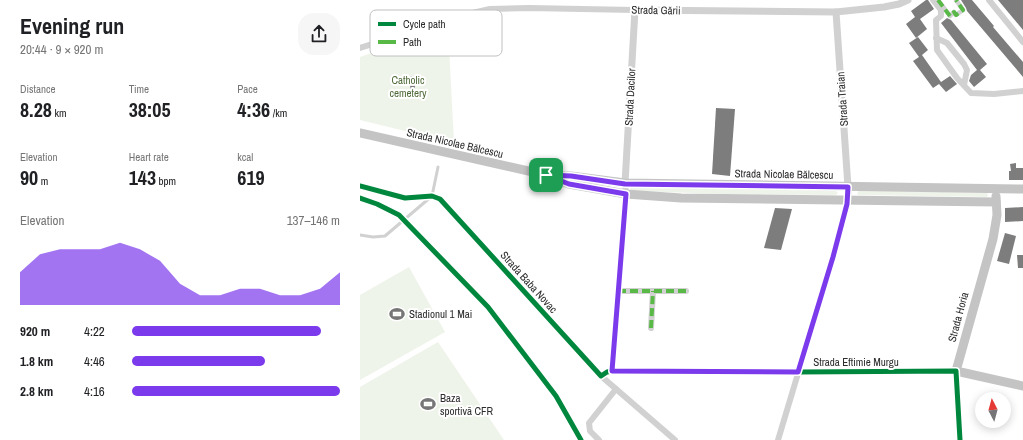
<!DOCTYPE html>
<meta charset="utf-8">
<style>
:root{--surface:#fff;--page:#f6f6f6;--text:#202124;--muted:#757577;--accent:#7c3aed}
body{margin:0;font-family:"Archivo Narrow",sans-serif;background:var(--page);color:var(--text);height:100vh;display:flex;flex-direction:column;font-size:15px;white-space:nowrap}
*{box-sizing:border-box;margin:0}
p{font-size:13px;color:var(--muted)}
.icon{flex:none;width:22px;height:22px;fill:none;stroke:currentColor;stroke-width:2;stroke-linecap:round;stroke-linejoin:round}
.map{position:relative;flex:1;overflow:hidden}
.sheet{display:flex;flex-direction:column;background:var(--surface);width:360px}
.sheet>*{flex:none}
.needle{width:26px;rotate:354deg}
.controls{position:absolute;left:615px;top:392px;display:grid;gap:8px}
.controls a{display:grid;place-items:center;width:36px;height:36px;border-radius:50%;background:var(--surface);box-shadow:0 2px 10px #0003;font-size:20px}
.pin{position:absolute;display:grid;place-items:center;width:34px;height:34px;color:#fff;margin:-17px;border-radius:8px;box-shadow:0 2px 6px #0006}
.round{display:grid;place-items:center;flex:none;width:42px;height:42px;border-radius:16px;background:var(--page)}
.headline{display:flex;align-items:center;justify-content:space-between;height:68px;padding:0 20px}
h1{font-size:22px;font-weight:700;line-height:30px}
.figures{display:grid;grid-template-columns:repeat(3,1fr);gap:6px;height:68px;padding:4px 20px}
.figures div{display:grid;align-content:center}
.figures b{font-size:20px;font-weight:700}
.figures small{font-size:11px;font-weight:400}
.figures p{font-size:11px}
.chart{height:112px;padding:8px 20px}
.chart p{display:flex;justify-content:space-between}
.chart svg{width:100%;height:72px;margin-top:4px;fill:var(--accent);opacity:.7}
ul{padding:0 20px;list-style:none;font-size:13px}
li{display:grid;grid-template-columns:64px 48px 1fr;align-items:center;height:30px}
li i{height:10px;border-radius:5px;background:var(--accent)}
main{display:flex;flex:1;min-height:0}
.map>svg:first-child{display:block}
</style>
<main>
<section class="sheet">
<div class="headline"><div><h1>Evening run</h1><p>20:44 · 9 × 920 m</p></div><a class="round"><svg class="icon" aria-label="share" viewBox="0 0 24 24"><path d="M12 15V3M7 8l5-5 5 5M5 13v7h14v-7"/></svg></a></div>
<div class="figures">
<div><p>Distance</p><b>8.28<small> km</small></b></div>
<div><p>Time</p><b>38:05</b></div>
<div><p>Pace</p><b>4:36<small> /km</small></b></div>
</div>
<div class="figures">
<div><p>Elevation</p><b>90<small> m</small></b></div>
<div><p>Heart rate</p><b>143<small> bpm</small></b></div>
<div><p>kcal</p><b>619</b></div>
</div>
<div class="chart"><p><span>Elevation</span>137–146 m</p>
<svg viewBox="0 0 160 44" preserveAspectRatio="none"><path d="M0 44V24L10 13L20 10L30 10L40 10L50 6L60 10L70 17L80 31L90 38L100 38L110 34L120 34L130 38L140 38L150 34L160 24V44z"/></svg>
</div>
<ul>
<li><b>920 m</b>4:22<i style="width:91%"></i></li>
<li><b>1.8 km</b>4:46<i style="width:64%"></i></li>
<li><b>2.8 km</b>4:16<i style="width:100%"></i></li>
</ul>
</section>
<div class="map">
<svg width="663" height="440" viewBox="0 0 663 440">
<rect width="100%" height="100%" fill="#fff"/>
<g fill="#eff4ea">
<polygon points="88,27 94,143 0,120 0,57"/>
<polygon points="271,187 476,191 478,193 476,195 470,195 364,194 272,191 270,189"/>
<polygon points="499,190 627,193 628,195 627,197 499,195 497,194"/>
<polygon points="49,267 85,332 0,380 0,295"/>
<polygon points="78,342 144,440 0,440 0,387"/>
</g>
<g fill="#7d7d7d">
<polygon points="566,0 568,0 574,9 560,19 567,29 556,38 546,24 555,17 551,11"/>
<polygon points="601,0 612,0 634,26 633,27 663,62 663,77 607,11 606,8"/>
<polygon points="638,0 663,0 663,30"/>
<polygon points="587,18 591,20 627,64 620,70 626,77 614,87 609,81 611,75 617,70 581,23"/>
<polygon points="558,37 568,50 562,55 581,82 590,76 597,84 586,92 579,84 573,88 553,61 559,57 549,43"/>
<polygon points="55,76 55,92 51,93 49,77"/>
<polygon points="356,108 375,109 370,176 352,174"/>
<polygon points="656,163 656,168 663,168 663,180 649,180 649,171 651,171 650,164"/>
<polygon points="663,207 663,221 645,222 645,208"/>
<polygon points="415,208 432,209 421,250 404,248"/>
<polygon points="645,233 656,236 649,264 637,261"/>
<polygon points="657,255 663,255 663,268 658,268"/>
</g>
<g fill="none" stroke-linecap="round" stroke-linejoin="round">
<polyline stroke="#d1d1d1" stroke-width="3" points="0,235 13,237 25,236 72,196 78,167"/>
<polyline stroke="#d1d1d1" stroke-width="4.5" points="578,0 590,16 594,12 596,15 603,10 596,0"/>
<g stroke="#d1d1d1" stroke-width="6">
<polyline points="573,0 581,10 581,16 576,20 577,50 597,78 611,93 634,94 663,91"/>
<polyline points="629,0 663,42"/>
<polyline points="576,38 587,43 604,64 607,70 604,85"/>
<polyline points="0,48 108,14 130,9 169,8 275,10"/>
<polyline points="0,186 45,198 72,196 80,199 241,376 247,372 252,371 438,372 596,371 600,440"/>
<polyline points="258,291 326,291"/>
<polyline points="291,328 293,291"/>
<polyline points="252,371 266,194 265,183"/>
<polyline points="241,376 315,440"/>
<polyline points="239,440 230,431 229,423 256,389"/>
<polyline points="418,440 473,257 488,200"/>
</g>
<g stroke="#d1d1d1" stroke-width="7">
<polyline points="476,12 488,187 488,200"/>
<polyline points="265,183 275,10 476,12 524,7 539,4 548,0"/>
</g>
<g stroke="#c4c4c4" stroke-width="9">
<polyline points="0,133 186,175 209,184 266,194 321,198 636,202"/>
<polyline points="193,176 211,176 265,183 663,189"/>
<polyline points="636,196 637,215 633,239 596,371 663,386"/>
</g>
<g stroke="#58b947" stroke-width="4" stroke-dasharray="8 4" stroke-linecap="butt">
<polyline points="578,0 590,16 594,12 596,15 603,10 596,0"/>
<polyline points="258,291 326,291"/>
<polyline points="291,328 293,291"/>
</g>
<g stroke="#fff" stroke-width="8">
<g id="cycleway">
<polyline points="0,186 45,198 72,196 80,199 241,376 247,372 252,371 438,372 596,371 600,440"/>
<polyline points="0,198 17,204 39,215 128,307 196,396 221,440"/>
</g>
</g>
<use href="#cycleway" stroke="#00873e" stroke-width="5"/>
</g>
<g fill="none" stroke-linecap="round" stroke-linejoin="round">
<g stroke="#fff" stroke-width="8">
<polygon id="route" points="186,175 211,176 265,184 488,187 487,204 473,257 438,372 252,371 266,194 209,184"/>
</g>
<use href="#route" stroke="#7c3aed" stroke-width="5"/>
</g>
<defs>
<g id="stadium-bare" transform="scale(1.2)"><path d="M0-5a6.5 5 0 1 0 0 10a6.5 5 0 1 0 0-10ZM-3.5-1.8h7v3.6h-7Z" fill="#767676" stroke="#fff" stroke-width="2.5" paint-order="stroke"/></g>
</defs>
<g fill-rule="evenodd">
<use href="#stadium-bare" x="37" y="314"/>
<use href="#stadium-bare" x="68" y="404"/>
</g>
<g text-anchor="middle" stroke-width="4" stroke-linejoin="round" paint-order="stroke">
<g font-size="11" fill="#2c2c2c" stroke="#fff">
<text transform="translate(296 10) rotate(1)" y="4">Strada Gării</text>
<text transform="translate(270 97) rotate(-87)" y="4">Strada Dacilor</text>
<text transform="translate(482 99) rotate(-94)" y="4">Strada Traian</text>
<text transform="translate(95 143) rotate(13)" y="4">Strada Nicolae Bălcescu</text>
<text transform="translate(424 174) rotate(1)" y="4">Strada Nicolae Bălcescu</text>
<text transform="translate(169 282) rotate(48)" y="4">Strada Baba Novac</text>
<text transform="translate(598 317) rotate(-75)" y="4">Strada Horia</text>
<text x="496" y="366">Strada Eftimie Murgu</text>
</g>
<g font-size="11" fill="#4f6938" stroke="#fff">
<text x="48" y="84">Catholic<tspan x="48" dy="13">cemetery</tspan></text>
</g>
<g font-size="11" fill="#2c2c2c" stroke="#fff" text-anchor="start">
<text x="49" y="318">Stadionul 1 Mai</text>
<text x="80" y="402">Baza<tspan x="80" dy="13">sportivă CFR</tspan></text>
</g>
</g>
<rect x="10" y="10" width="132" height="46" rx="6" fill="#fff" stroke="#c0c0c0" stroke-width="1"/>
<rect x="18" y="22" width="18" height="4" fill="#00873e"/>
<rect x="18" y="40" width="18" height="4" fill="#58b947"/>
<g font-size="11" fill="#2c2c2c">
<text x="43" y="28">Cycle path</text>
<text x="43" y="46">Path</text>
</g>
</svg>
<div class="controls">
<a><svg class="needle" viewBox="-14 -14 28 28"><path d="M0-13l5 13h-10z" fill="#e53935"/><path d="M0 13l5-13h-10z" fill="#757577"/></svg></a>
</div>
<div class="pin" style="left:186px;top:175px;background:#1e9e55"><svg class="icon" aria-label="arrive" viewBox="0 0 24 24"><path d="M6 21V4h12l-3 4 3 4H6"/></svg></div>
</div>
</main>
